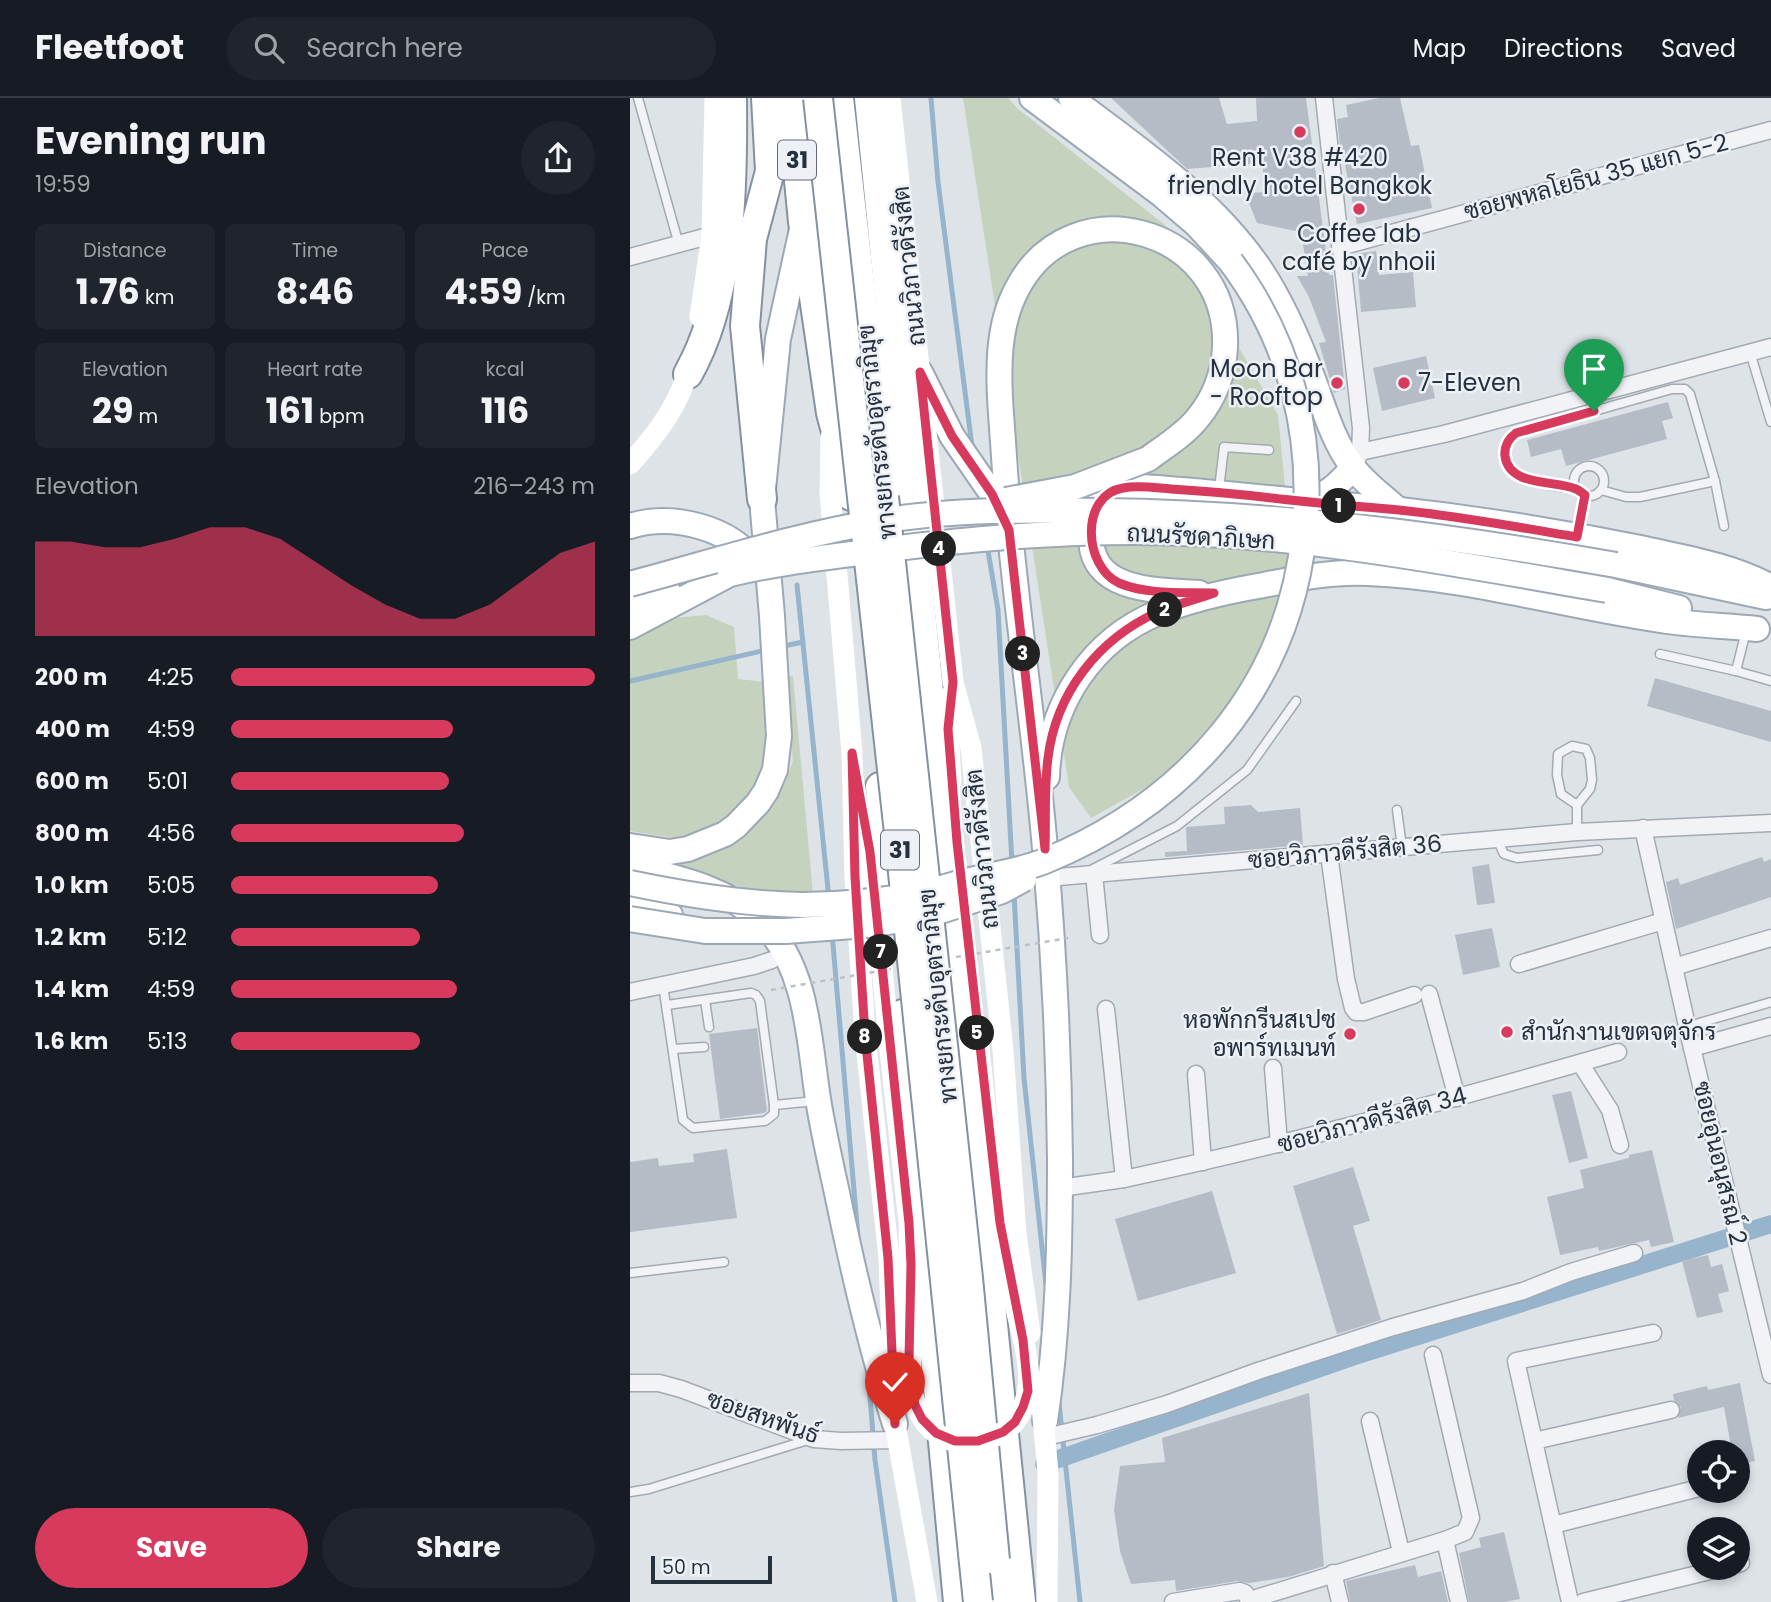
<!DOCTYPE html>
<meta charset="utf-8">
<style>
:root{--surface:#171b24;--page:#20242c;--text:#f1f3f6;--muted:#9ea1a6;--line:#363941;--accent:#d73a5d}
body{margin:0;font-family:Poppins,Sarabun,sans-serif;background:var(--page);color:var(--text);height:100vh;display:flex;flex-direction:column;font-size:26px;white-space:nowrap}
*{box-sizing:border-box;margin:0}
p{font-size:23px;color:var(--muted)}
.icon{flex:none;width:38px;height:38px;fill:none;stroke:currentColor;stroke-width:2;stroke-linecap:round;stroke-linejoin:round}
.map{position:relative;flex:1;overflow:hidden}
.sheet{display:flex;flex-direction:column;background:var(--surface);width:630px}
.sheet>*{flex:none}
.buttons{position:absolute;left:1057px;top:1342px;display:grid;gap:14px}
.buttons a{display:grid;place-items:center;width:63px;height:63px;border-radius:50%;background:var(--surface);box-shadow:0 4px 10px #0003;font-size:35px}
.scale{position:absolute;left:21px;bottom:18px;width:121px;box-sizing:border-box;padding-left:7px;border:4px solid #263140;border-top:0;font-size:19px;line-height:24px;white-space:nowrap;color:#263140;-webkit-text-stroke:5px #edf1f6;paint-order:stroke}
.pin{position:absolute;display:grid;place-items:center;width:60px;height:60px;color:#fff;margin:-72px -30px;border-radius:50% 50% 50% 0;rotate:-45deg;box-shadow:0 0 7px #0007}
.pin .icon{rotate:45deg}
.km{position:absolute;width:35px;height:35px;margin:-18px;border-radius:50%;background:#222;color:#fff;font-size:19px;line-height:35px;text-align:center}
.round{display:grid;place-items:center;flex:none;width:74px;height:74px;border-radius:37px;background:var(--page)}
.overview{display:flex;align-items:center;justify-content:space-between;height:119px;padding:0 35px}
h1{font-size:38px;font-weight:700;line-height:52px}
.figures{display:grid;grid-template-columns:repeat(3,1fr);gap:10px;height:119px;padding:7px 35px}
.figures div{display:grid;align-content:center;border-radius:10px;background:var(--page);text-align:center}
.figures b{font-size:35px;font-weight:700}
.figures small{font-size:19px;font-weight:400}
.figures p{font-size:19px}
.chart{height:196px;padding:14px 35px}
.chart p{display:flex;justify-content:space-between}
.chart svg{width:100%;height:126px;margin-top:7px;fill:var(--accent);opacity:.7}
.button{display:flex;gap:14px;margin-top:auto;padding:14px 35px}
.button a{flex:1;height:80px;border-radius:42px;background:var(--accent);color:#fff;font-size:28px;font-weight:700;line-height:80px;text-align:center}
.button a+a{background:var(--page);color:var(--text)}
ul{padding:0 35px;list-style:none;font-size:23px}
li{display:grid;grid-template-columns:112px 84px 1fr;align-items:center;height:52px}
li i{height:18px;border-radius:9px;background:var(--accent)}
header{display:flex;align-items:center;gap:42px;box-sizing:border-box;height:98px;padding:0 35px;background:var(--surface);border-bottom:2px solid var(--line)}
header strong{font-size:33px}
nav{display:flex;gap:38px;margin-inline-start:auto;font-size:24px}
.search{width:490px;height:63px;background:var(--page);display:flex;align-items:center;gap:18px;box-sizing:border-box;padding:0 24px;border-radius:38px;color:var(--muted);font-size:26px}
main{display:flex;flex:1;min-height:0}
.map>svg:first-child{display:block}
</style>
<header>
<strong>Fleetfoot</strong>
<div class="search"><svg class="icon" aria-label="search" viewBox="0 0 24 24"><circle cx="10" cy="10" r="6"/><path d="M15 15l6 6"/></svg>Search here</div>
<nav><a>Map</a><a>Directions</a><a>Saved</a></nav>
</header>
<main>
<section class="sheet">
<div class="overview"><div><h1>Evening run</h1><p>19:59</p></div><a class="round"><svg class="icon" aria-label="share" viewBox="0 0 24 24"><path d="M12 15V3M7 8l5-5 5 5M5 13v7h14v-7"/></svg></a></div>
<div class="figures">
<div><p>Distance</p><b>1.76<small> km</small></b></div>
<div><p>Time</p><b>8:46</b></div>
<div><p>Pace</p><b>4:59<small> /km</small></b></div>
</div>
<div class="figures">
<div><p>Elevation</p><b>29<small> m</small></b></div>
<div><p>Heart rate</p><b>161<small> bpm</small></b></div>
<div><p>kcal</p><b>116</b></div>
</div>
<div class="chart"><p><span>Elevation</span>216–243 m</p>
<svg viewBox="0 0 160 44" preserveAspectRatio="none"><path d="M0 44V11L10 11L20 13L30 13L40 10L50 6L60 6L70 10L80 18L90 26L100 33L110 38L120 38L130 33L140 24L150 15L160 11V44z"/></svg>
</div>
<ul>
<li><b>200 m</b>4:25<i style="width:100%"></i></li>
<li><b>400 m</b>4:59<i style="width:61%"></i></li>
<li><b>600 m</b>5:01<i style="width:60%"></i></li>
<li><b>800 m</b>4:56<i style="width:64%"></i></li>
<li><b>1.0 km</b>5:05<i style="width:57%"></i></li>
<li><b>1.2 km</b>5:12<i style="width:52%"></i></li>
<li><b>1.4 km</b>4:59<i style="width:62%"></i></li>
<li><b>1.6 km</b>5:13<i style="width:52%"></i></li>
</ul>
<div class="button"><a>Save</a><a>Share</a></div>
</section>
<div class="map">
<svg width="1141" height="1504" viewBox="0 0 1141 1504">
<rect width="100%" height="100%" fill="#dee3e8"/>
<g fill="#c5d3be">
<polygon points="333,0 378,0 387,10 540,131 648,317 662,460 651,509 606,610 558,666 461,720 439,689"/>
<polygon points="76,517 104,529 108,581 137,584 142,640 132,684 97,721 73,732 45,740 0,733 0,524"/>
<polygon points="163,578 183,796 140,796 0,761 99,741 134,716 154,687 163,663 155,579"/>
</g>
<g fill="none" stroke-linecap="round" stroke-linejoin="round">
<g stroke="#96b4cb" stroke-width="5">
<polyline points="301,0 308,84 342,348"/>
<polyline points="357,447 368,512 382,765"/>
<polyline points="167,487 199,801"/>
<polyline points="149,549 173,544"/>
<polyline points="0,583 136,552"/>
<polyline points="384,796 394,980 416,1187"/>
<polyline points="202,835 228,1139"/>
<polyline points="238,1274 245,1362 265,1504"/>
<polyline points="429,1305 450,1504"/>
</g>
<polyline stroke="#96b4cb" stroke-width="18" points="414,1366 722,1259 1141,1126"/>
</g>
<g fill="#b5bcc6">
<polygon points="481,0 589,0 597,26 627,23 626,0 676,0 699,177 703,177 715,291 704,295 689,245 696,244 679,199 667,178 678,178 671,134 627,125 615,95 636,94 632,65 557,71"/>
<polygon points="749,0 770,0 781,48 789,47 802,110 727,126 713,57 711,57 707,21 718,19 716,7"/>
<polygon points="746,153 749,177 783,174 786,209 731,214 726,156"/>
<polygon points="796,258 805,300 752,313 743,270"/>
<polygon points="1038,304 1043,320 1032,323 1037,341 936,368 931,351 901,359 897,342"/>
<polygon points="1025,580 1141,613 1141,644 1017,608"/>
<polygon points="621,707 628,714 670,710 673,747 535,759 535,754 557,753 556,729 595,726 594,709"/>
<polygon points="1132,759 1134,764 1141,761 1141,799 1046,831 1036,784 1048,780 1050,787"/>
<polygon points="859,766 865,805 847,807 842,769"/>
<polygon points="862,830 870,869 833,877 825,837"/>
<polygon points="127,930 137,1013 134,1015 90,1021 79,936"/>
<polygon points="941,993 958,1060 939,1065 922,997"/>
<polygon points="97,1051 107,1120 0,1134 0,1064 28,1060 29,1068 64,1064 63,1056"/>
<polygon points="1022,1052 1044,1144 1021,1149 1019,1142 969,1153 968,1149 930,1157 917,1099 954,1090 950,1072 999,1060 999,1057"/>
<polygon points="723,1069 740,1123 723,1128 751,1222 707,1236 663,1088"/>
<polygon points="582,1093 606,1175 508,1203 485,1121"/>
<polygon points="1078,1157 1081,1169 1092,1166 1099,1193 1088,1196 1093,1214 1067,1220 1052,1163"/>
<polygon points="1110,1285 1125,1363 1108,1367 1108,1354 1102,1354 1094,1309 1048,1320 1051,1309 1044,1302 1043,1296 1077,1288 1078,1292"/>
<polygon points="679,1295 694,1468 658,1479 619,1485 608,1483 546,1493 545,1482 501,1486 490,1453 484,1412 490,1368 535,1364 532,1340"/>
<polygon points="874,1434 890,1501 875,1504 839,1504 829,1455 851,1449 849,1440"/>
<polygon points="785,1467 788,1479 811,1473 818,1504 720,1504 716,1483"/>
</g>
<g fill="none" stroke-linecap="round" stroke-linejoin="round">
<g stroke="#a3aab2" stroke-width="11">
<g id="lane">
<polyline points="8,0 49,147"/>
<polyline points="1120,254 1141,324"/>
<circle cx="959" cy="383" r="15"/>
<polyline points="589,391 594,349 639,352"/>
<path d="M947,391C926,388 879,386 876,359C874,348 878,341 886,335L1042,291H1055L1060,296L1085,383L1094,428"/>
<polyline points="971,392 996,399 1010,399 1085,383"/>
<polyline points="948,436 955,397"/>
<polyline points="1030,556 1106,573 1116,533"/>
<polyline points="1106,573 1141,583"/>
<polyline points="767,712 772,749"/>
<polyline points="947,734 947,707 960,691 962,682 960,660 956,651 942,648 928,656 927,677 931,696 947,707"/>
<polyline points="867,741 874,756 887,760 968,752"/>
<polyline points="463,771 547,728 617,672 666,603"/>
<polyline points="33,887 53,1022 63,1030 135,1023 144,1016 144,1007 130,903 126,897 121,895 37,907"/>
<polyline points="75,902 79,929"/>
<polyline points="1059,928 1141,904"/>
<polyline points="43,951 74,949"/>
<polyline points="144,1007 186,1003"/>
<polyline points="0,1175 94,1164"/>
<polyline points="0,1394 19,1391 181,1341"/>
</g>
</g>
<g stroke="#a3aab2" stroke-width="19">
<g id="street">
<polyline points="694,0 731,330 730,354 727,362"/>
<polyline points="710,149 1141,32"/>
<polyline points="0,159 82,137"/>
<polyline points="730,354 814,336 1141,249"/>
<polyline points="1013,730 1062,950 1141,1277"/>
<polyline points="699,756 716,881 723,910 726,914 734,914 784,897"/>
<polyline points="464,776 470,837"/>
<polyline points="417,780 947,734 1141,725"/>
<polyline points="889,866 1033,823"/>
<polyline points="1044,869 1141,840"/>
<polyline points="0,894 124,868 142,862"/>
<polyline points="799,896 827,1000"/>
<polyline points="1062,950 1141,928"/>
<polyline points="950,965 980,1012 990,1047"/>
<polyline points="643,970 649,1046"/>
<polyline points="566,976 573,1064"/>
<path d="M494,1081C661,1046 824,1001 988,954"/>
<polyline points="430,1090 494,1081 476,911"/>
<polyline points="803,1257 841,1420 835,1434 815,1442"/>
<polyline points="0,1285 29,1285 51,1291 184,1341 211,1343 268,1342"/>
<polyline points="740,1323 771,1454"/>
<polyline points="416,1339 467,1327 537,1306 628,1273 763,1229 893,1193 941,1174 1004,1155"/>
<polyline points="904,1343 1041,1312"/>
<polyline points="923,1427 1069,1390"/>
<polyline points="1108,1466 1111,1465"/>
<polyline points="703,1475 710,1504"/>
<polyline points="620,1502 815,1442 829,1504"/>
<polyline points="543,1504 610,1493 615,1495 620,1504"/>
<polyline points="940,1504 886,1263 1023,1235"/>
<polyline points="953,1504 1092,1470"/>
</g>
</g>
<g stroke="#9ca8b5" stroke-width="28">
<g id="primary">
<polyline points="402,0 532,97 566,126 601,164"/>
<path d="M441,0C508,51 582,100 630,171C652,204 669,243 683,281C694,310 703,343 722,368C734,385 753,398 768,412"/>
<polyline points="290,274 322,338 362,396 375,422"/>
<path d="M675,402C698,398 708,386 723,370"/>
<path d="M0,428C43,415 101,429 127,467"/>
<polyline points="986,467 1136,499"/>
<polyline points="977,492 1049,510"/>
<path d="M569,495C518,492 446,493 464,418C468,402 474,394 491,390C506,387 523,390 538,391C579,394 619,398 659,402C696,406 733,408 770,412C850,421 931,434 1010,450C1054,460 1101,467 1141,489"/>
<polyline points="0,507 39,495"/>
<polyline points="0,529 100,476"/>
<path d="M417,679C419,606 462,541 530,514C562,501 594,494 628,488C664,481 701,473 738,475C839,479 937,509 1037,523C1067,527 1097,528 1127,531"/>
<polyline points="0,748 40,754 58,751 95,736 106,728 128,705 136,693 145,672 149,638 142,518 132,401 148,241 172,131"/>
<path d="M0,768C47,780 99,790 134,826C178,871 179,943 188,1001C193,1032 200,1063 207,1095C223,1173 241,1250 265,1326"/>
<polyline points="0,808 40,817"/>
<path d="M415,1323C428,1237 430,1148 430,1061C429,958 424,854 415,751C406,645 390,540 380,435C376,395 374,355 371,316C368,275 367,228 387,191C441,86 600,129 595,249C594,275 584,301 567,321C554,337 534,349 518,361"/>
</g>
</g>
<g stroke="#8491a0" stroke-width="32">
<g id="highway">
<polyline points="161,0 173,124 201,315 219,381 221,398"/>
<polyline points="209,0 254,399"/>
<polyline points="239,0 391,1504"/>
<path d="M58,276C102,198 103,88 102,0"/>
<polyline points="132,401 115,228 122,141 140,73 136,0"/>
<polyline points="250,689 259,778"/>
<polyline points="273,916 328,1504"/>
<polyline points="365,1462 369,1504"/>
</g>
</g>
<use href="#lane" stroke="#f1f3f6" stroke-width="8"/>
<use href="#street" stroke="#f1f3f6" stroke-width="16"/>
<g stroke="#fff" stroke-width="21">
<polyline points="260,0 323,584 341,650 373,952 386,1136 400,1235"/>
<polyline points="70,219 82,137 85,0"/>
<polyline points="201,339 200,394 222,655 225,779 235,937 259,1160 265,1326 297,1504"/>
<path d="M0,366C27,336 52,304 60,264"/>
<polyline points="321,683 318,631 322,596"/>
<polyline points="235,723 245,795 259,943"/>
<polyline points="412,1308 418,1375 417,1504"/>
</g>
<use href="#primary" stroke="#fff" stroke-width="24"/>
<use href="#highway" stroke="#fff" stroke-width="28"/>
<g stroke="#9ca8b5" stroke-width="28" stroke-linecap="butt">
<g id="primary-bridge">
<polyline points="376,402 445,389 518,361"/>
<path d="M100,476C150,464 201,459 252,452C335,441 420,434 505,434C663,434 821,465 977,492"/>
<path d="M0,486C83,464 165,437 251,423C324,411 398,412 472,413C646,415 816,437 986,467"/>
<path d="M0,785C57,797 114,806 172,807C209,807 250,803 287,796C304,793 320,787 337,783C363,776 390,773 415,763C556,705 658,591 674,436C685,339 660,243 601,164"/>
<polyline points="0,821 75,833 156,833 237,827 292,819 372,793 394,781"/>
</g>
</g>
<g stroke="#8491a0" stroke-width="32" stroke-linecap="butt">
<g id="highway-bridge">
<polyline points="188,0 268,726 348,1504"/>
<polyline points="254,399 338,1180 365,1462"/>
</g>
</g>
<g stroke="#bcc1c7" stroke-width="2.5" stroke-dasharray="5 5" stroke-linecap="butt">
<polyline points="326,859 438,840"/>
<polyline points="141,892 261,871"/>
</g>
<path stroke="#fff" stroke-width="21" d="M259,943L279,1125L281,1289C285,1307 290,1324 306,1335C328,1351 365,1345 384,1325C391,1317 395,1305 397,1296C403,1269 391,1233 385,1207C380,1181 375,1155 370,1128C359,1064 355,998 347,933"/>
<use href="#primary-bridge" stroke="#fff" stroke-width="24"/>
<use href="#highway-bridge" stroke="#fff" stroke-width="28"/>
</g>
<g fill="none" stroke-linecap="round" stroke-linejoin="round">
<g stroke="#fff" stroke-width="14">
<path id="route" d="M265,1326L258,1160L235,937L225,779L222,655L240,754L279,1125L281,1167L279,1262L281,1289L285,1307L292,1321L306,1335L325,1343H348L373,1334L385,1324L393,1309L398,1293L393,1242L370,1125L327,744L318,631L323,584L290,274L322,338L362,396L379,432L415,751C416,721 414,690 418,660C426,595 468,541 528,514C546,506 565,502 584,495C554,494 517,497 489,485C453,468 450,397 493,390C509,387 526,390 541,391C575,393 608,396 642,400C684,405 726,408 769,412C828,418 888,429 947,439L955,397C952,395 949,392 946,391C925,382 879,389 875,358C874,348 878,341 886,335L964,313"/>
</g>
<use href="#route" stroke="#d73a5d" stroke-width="9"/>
</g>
<g fill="#d73a5d" stroke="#edf1f6" stroke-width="2.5">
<circle cx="670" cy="34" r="7"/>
<circle cx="729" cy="111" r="7"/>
<circle cx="707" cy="285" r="7"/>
<circle cx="774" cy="285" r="7"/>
<circle cx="877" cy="934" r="7"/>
<circle cx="720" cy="936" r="7"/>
</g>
<g text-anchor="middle" stroke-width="5" stroke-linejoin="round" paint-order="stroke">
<g fill="#edf1f6" stroke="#626b77" stroke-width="2">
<rect x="148" y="42.5" width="38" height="39" rx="5"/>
<rect x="251" y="732.5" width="38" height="39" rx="5"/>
</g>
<g font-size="23" font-weight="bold" fill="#263140">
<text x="167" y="70">31</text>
<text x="270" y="760">31</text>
</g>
<g font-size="24" fill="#263140" stroke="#edf1f6">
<text x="670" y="68">Rent V38 #420<tspan x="670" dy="28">friendly hotel Bangkok</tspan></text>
<text x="729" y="144">Coffee lab<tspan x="729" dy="28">café by nhoii</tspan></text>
<text x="693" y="279" text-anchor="end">Moon Bar<tspan x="693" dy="28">- Rooftop</tspan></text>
<text x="788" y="293" text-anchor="start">7-Eleven</text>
<text x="706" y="930" text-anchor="end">หอพักกรีนสเปซ<tspan x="706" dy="28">อพาร์ทเมนท์</tspan></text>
<text x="891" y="942" text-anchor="start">สำนักงานเขตจตุจักร</text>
</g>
<g font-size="24" fill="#263140" stroke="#edf1f6">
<text transform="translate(966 79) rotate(-15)" y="8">ซอยพหลโยธิน 35 แยก 5-2</text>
<text transform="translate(279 168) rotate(-96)" y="8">ถนนวิภาวดีรังสิต</text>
<text transform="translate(247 334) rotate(-96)" y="8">ทางยกระดับอุตราภิมุข</text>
<text transform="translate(571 439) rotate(3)" y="8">ถนนรัชดาภิเษก</text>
<text transform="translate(352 751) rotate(-96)" y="8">ถนนวิภาวดีรังสิต</text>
<text transform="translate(715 754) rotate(-5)" y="8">ซอยวิภาวดีรังสิต 36</text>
<text transform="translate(308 898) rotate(-96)" y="8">ทางยกระดับอุตราภิมุข</text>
<text transform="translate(742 1022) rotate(-15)" y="8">ซอยวิภาวดีรังสิต 34</text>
<text transform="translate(1090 1065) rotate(77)" y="8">ซอยอุ่นอนุสรณ์ 2</text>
<text transform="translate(133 1319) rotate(19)" y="8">ซอยสหพันธ์</text>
</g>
</g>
</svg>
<div class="buttons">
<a><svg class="icon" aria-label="locate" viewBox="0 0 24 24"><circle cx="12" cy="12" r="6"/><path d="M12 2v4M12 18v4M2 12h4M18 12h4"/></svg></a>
<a><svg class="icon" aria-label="layers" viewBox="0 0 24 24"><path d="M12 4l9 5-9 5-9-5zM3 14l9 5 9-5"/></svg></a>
</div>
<div class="scale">50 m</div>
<div class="pin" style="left:964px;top:313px;background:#1e9e55"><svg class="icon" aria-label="arrive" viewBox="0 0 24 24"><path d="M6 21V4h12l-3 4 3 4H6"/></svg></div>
<div class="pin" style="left:265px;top:1326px;background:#d93025"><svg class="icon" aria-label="check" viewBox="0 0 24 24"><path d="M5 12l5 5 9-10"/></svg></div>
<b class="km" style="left:709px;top:408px">1</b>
<b class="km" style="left:535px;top:512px">2</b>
<b class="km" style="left:393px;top:556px">3</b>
<b class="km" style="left:309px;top:451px">4</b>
<b class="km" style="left:347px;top:935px">5</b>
<b class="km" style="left:251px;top:854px">7</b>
<b class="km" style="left:235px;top:939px">8</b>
</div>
</main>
